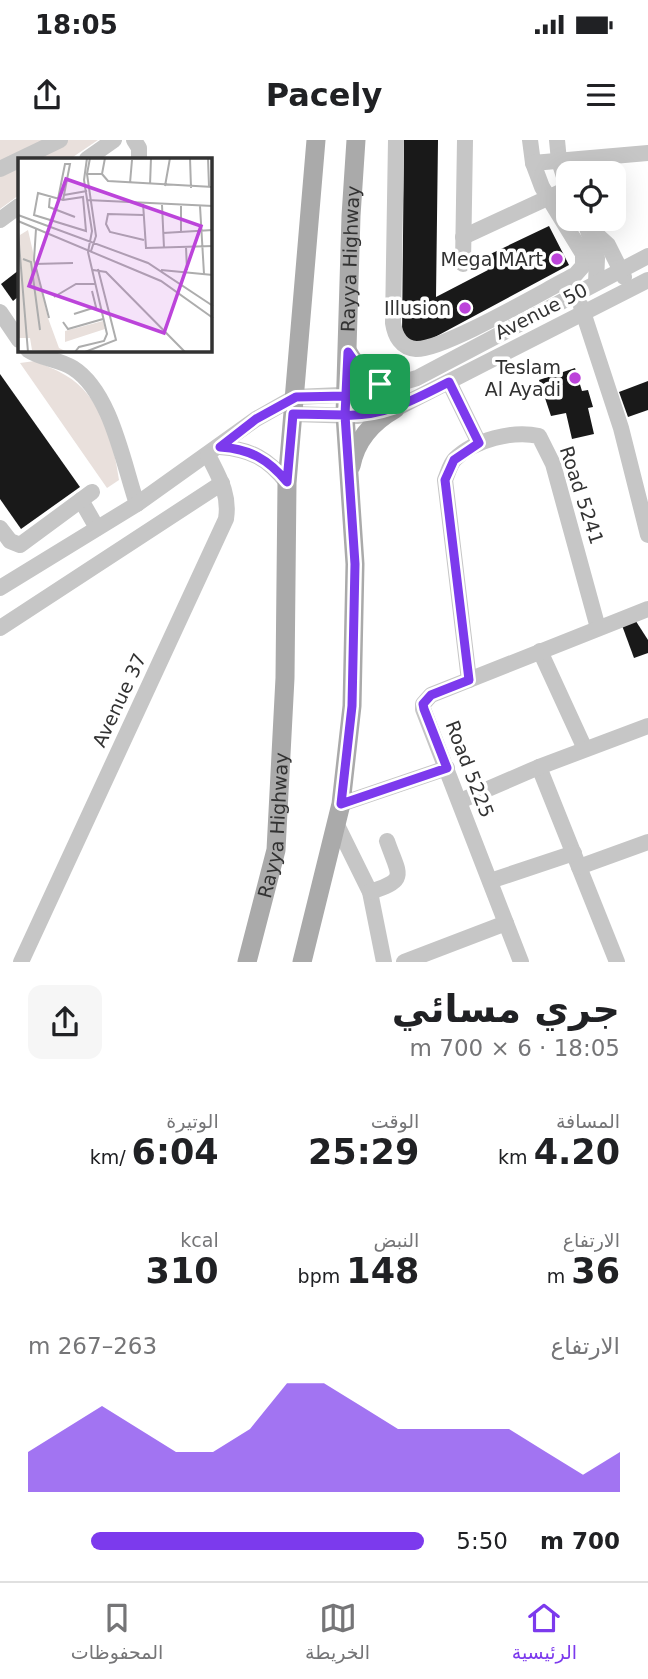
<!DOCTYPE html>
<html lang="ar">
<meta charset="utf-8">
<style>
:root{--surface:#fff;--page:#f6f6f6;--text:#202124;--muted:#757577;--line:#e0e0e0;--accent:#7c3aed}
body{margin:0;font-family:"DejaVu Sans",Cairo,sans-serif;background:var(--page);color:var(--text);direction:rtl;height:100vh;display:flex;flex-direction:column;font-size:26px;white-space:nowrap}
*{box-sizing:border-box;margin:0}
p{font-size:23px;color:var(--muted)}
.icon{flex:none;width:38px;height:38px;fill:none;stroke:currentColor;stroke-width:2;stroke-linecap:round;stroke-linejoin:round}
.map{position:relative;height:822px;overflow:hidden;direction:ltr}
.details{display:flex;flex-direction:column;background:var(--surface);flex:1}
.details>*{flex:none}
.controls{position:absolute;left:556px;top:21px;display:grid;gap:14px}
.controls a{display:grid;place-items:center;width:70px;height:70px;border-radius:14px;background:var(--surface);box-shadow:0 7px 28px #0002;font-size:35px}
.pin{position:absolute;display:grid;place-items:center;width:60px;height:60px;color:#fff;margin:-30px;border-radius:14px;box-shadow:0 4px 10px #0006}
.round{display:grid;place-items:center;flex:none;width:74px;height:74px;border-radius:14px;background:var(--page)}
.overview{display:flex;align-items:center;justify-content:space-between;height:119px;padding:0 28px}
h1{font-size:38px;font-weight:800;line-height:52px}
.stats{display:grid;grid-template-columns:repeat(3,1fr);gap:10px;height:119px;padding:7px 28px}
.stats div{display:grid;align-content:center}
.stats b{font-size:35px;font-weight:800}
.stats small{font-size:19px;font-weight:400}
.stats p{font-size:19px}
.chart{height:196px;padding:14px 28px}
.chart p{display:flex;justify-content:space-between}
.chart svg{width:100%;height:126px;margin-top:7px;fill:var(--accent);opacity:.7}
ul{padding:0 28px;list-style:none;font-size:23px}
li{display:grid;grid-template-columns:112px 84px 1fr;align-items:center;height:52px}
li i{height:18px;border-radius:9px;background:var(--accent)}
.status{display:flex;justify-content:space-between;align-items:center;height:49px;padding:0 35px;background:var(--surface);direction:ltr}
.status svg{height:19px;fill:currentColor}
header{display:flex;justify-content:space-between;align-items:center;height:91px;padding:0 28px;background:var(--surface);font-size:32px;font-weight:800}
.tabs{display:flex;justify-content:space-around;align-items:center;height:98px;border-top:2px solid var(--line);background:var(--surface);font-size:19px;color:var(--muted)}
.tabs a{display:grid;justify-items:center;gap:4px}
.tabs .current{color:var(--accent)}
.map>svg:first-child{display:block}
</style>
<div class="status"><b>18:05</b><svg viewBox="0 0 49 12"><path d="M0 12V9h3v3zM5 12V6h3v6zM10 12V3h3v9zM15 12V0h3v12zM26 1h20v11H26zM47 4h2v5h-2z"/></svg></div>
<header><svg class="icon" aria-label="menu" viewBox="0 0 24 24"><path d="M4 6h16M4 12h16M4 18h16"/></svg>Pacely<svg class="icon" aria-label="share" viewBox="0 0 24 24"><path d="M12 15V3M7 8l5-5 5 5M5 13v7h14v-7"/></svg></header>
<div class="map">
<svg width="648" height="822" viewBox="0 0 648 822">
<rect width="100%" height="100%" fill="#fff"/>
<g fill="#e9e0dc">
<polygon points="0,0 98,0 70,19 19,19 19,55 0,69"/>
<path d="M35,221C45,226 56,229 65,235C101,255 114,303 119,340L107,348L20,223Z"/>
</g>
<g fill="#191919">
<polygon points="404,0 438,0 436,157 488,130 482,118 549,86 569,125 422,204 409,201 402,195"/>
<polygon points="19,130 19,156 13,161 1,144"/>
<polygon points="575,228 582,251 588,250 593,267 588,268 594,294 572,299 566,273 551,276 539,240"/>
<polygon points="0,234 80,347 21,389 0,359"/>
<polygon points="648,241 648,270 628,277 619,252"/>
<polygon points="632,475 648,500 648,513 634,518 620,480"/>
</g>
<g fill="none" stroke-linecap="round" stroke-linejoin="round">
<g stroke="#c6c6c6" stroke-width="16">
<polyline points="134,0 139,8 139,19"/>
<path d="M396,0L393,183C395,196 401,208 416,209C444,210 545,150 575,135L583,126V114L542,47L533,23L530,0"/>
<polyline points="557,0 559,21 569,52"/>
<polyline points="87,19 114,0"/>
<polyline points="533,23 648,13"/>
<polyline points="0,29 60,0"/>
<polyline points="0,80 19,66"/>
<polyline points="586,85 608,105 624,137"/>
<polyline points="587,88 597,118 596,143"/>
<polyline points="463,97 567,49"/>
<polyline points="463,124 465,0"/>
<polyline points="581,166 621,288 648,395"/>
<polyline points="0,172 19,200"/>
<path d="M28,210C41,219 59,219 73,228C111,252 123,323 137,364"/>
<polyline points="449,242 479,303"/>
<polyline points="293,274 358,276 395,269 648,140"/>
<path d="M220,307C250,309 269,319 287,343"/>
<polyline points="81,360 97,388"/>
<polyline points="0,388 10,401 20,405 92,352"/>
<polyline points="0,448 137,364 256,279 295,257 364,254 417,238 648,116"/>
<polyline points="0,488 222,343"/>
<polyline points="540,511 585,609"/>
<path d="M469,540L445,340C448,333 450,324 455,319C474,300 513,290 539,296L553,324L598,488"/>
<polyline points="539,627 617,822"/>
<polyline points="460,661 539,627 648,586"/>
<polyline points="341,664 447,628"/>
<polyline points="337,685 370,752 384,822"/>
<polyline points="579,727 648,702"/>
<polyline points="490,741 574,713"/>
<path d="M370,752C409,739 399,736 387,701"/>
<path d="M21,822L226,379C230,354 219,337 208,315"/>
<polyline points="404,822 506,783"/>
<polyline points="521,822 423,569 423,564 431,555 648,469"/>
</g>
<g stroke="#aaa" stroke-width="19">
<path d="M348,212C358,230 371,241 391,247"/>
<path d="M351,326C356,300 372,282 395,269"/>
<path id="s1" d="M247,822L276,710L285,538L287,343L316,0"/>
<path id="s2" d="M302,822L341,664L352,566L355,424L345,275L351,76L356,0"/>
</g>
</g>
<g fill="none" stroke-linecap="round" stroke-linejoin="round">
<g stroke="#fff" stroke-width="14">
<path id="route" d="M380,244L391,247L346,256L296,257L256,279L220,307C250,309 268,319 287,342L293,274L345,275L355,424L352,566L341,664L447,628L424,569L423,564L431,555L469,540L445,340L454,320L479,303L449,242C415,259 385,277 345,275L348,212L361,231L380,244"/>
</g>
<use href="#route" stroke="#7c3aed" stroke-width="9"/>
</g>
<g fill="#bc44da" stroke="#fff" stroke-width="2.5">
<circle cx="557" cy="119" r="7"/>
<circle cx="465" cy="168" r="7"/>
<circle cx="575" cy="238" r="7"/>
</g>
<g text-anchor="middle" stroke-width="7" stroke-linejoin="round" paint-order="stroke">
<g font-size="19" fill="#323232" stroke="#fff" text-anchor="end">
<text x="543" y="126">Mega MArt</text>
<text x="451" y="175">Illusion</text>
<text x="561" y="234">Teslam<tspan x="561" dy="22">Al Ayadi</tspan></text>
</g>
<g font-size="19" fill="#323232" stroke="#fff">
<text dy="7" stroke="none"><textPath href="#s2" startOffset="709">Rayya Highway</textPath></text>
<text transform="translate(541 171) rotate(-27)" y="7">Avenue 50</text>
<text transform="translate(582 355) rotate(72)" y="7">Road 5241</text>
<text transform="translate(119 560) rotate(-65)" y="7">Avenue 37</text>
<text transform="translate(470 629) rotate(69)" y="7">Road 5225</text>
<text dy="7" stroke="none"><textPath href="#s1" startOffset="140">Rayya Highway</textPath></text>
</g>
</g>
<g transform="translate(18 18)">
<rect width="194" height="194" fill="#fff"/>
<path d="M10,72L30,160L41,190L49,194L14,192L12,180H0L2,77ZM85,163L87,171L47,184V173Z" fill="#e9e0dc"/>
<path fill="none" stroke="#adadad" stroke-width="2" d="M72,0L69,16L78,78L73,93M172,0L173,30M190,0L191,29M69,16H84L87,0M84,16L90,23L195,29M112,25L114,2M132,27L133,0M147,28L152,0M20,35L45,42L65,39L68,73L16,57ZM46,37L69,33M32,38L31,49L57,59M40,41L47,6H52L45,42M69,42L195,48M125,45L128,90L195,88M144,47L146,90M163,48V74M182,48L186,116M0,57L130,105L195,148M125,57L90,56L88,66L92,74L126,82M0,63L143,123L195,160M18,71L16,102L31,160M0,74L10,194M145,75L195,72M168,89L169,112M5,101L13,104L22,172M16,106L55,105M75,112L88,114L167,194M143,112L195,117M36,139L58,126H78M56,156L78,149L74,133M45,164L50,171L85,161M57,194L61,189L86,183L89,176L70,94L74,73L66,22L69,0M67,194L98,182L80,111"/>
<path fill="#bc44da" fill-opacity="0.15" stroke="#bc44da" stroke-width="3.5" d="M48,21L183,68L146,175L11,128Z"/>
<rect width="194" height="194" fill="none" stroke="#323232" stroke-width="3.5"/>
</g>
</svg>
<div class="controls">
<a><svg class="icon" aria-label="locate" viewBox="0 0 24 24"><circle cx="12" cy="12" r="6"/><path d="M12 2v4M12 18v4M2 12h4M18 12h4"/></svg></a>
</div>
<div class="pin" style="left:380px;top:244px;background:#1e9e55"><svg class="icon" aria-label="arrive" viewBox="0 0 24 24"><path d="M6 21V4h12l-3 4 3 4H6"/></svg></div>
</div>
<section class="details">
<div class="overview"><div><h1>جري مسائي</h1><p>18:05 · 6 × 700 m</p></div><a class="round"><svg class="icon" aria-label="share" viewBox="0 0 24 24"><path d="M12 15V3M7 8l5-5 5 5M5 13v7h14v-7"/></svg></a></div>
<div class="stats">
<div><p>المسافة</p><b>4.20<small> km</small></b></div>
<div><p>الوقت</p><b>25:29</b></div>
<div><p>الوتيرة</p><b>6:04<small> /km</small></b></div>
</div>
<div class="stats">
<div><p>الارتفاع</p><b>36<small> m</small></b></div>
<div><p>النبض</p><b>148<small> bpm</small></b></div>
<div><p>kcal</p><b>310</b></div>
</div>
<div class="chart"><p><span>الارتفاع</span>263–267 m</p>
<svg viewBox="0 0 160 44" preserveAspectRatio="none"><path d="M0 44V30L10 22L20 14L30 22L40 30L50 30L60 22L70 6L80 6L90 14L100 22L110 22L120 22L130 22L140 30L150 38L160 30V44z"/></svg>
</div>
<ul>
<li><b>700 m</b>5:50<i style="width:84%"></i></li>
</ul>
</section>
<nav class="tabs">
<a class="current"><svg class="icon" aria-label="home" viewBox="0 0 24 24"><path d="M3 11l9-7 9 7M6 9v11h12V9"/></svg>الرئيسية</a>
<a><svg class="icon" aria-label="map" viewBox="0 0 24 24"><path d="M3 6l6-2 6 2 6-2v14l-6 2-6-2-6 2zM9 4v14M15 6v14"/></svg>الخريطة</a>
<a><svg class="icon" aria-label="saved" viewBox="0 0 24 24"><path d="M7 4h10v16l-5-4-5 4z"/></svg>المحفوظات</a>
</nav>
